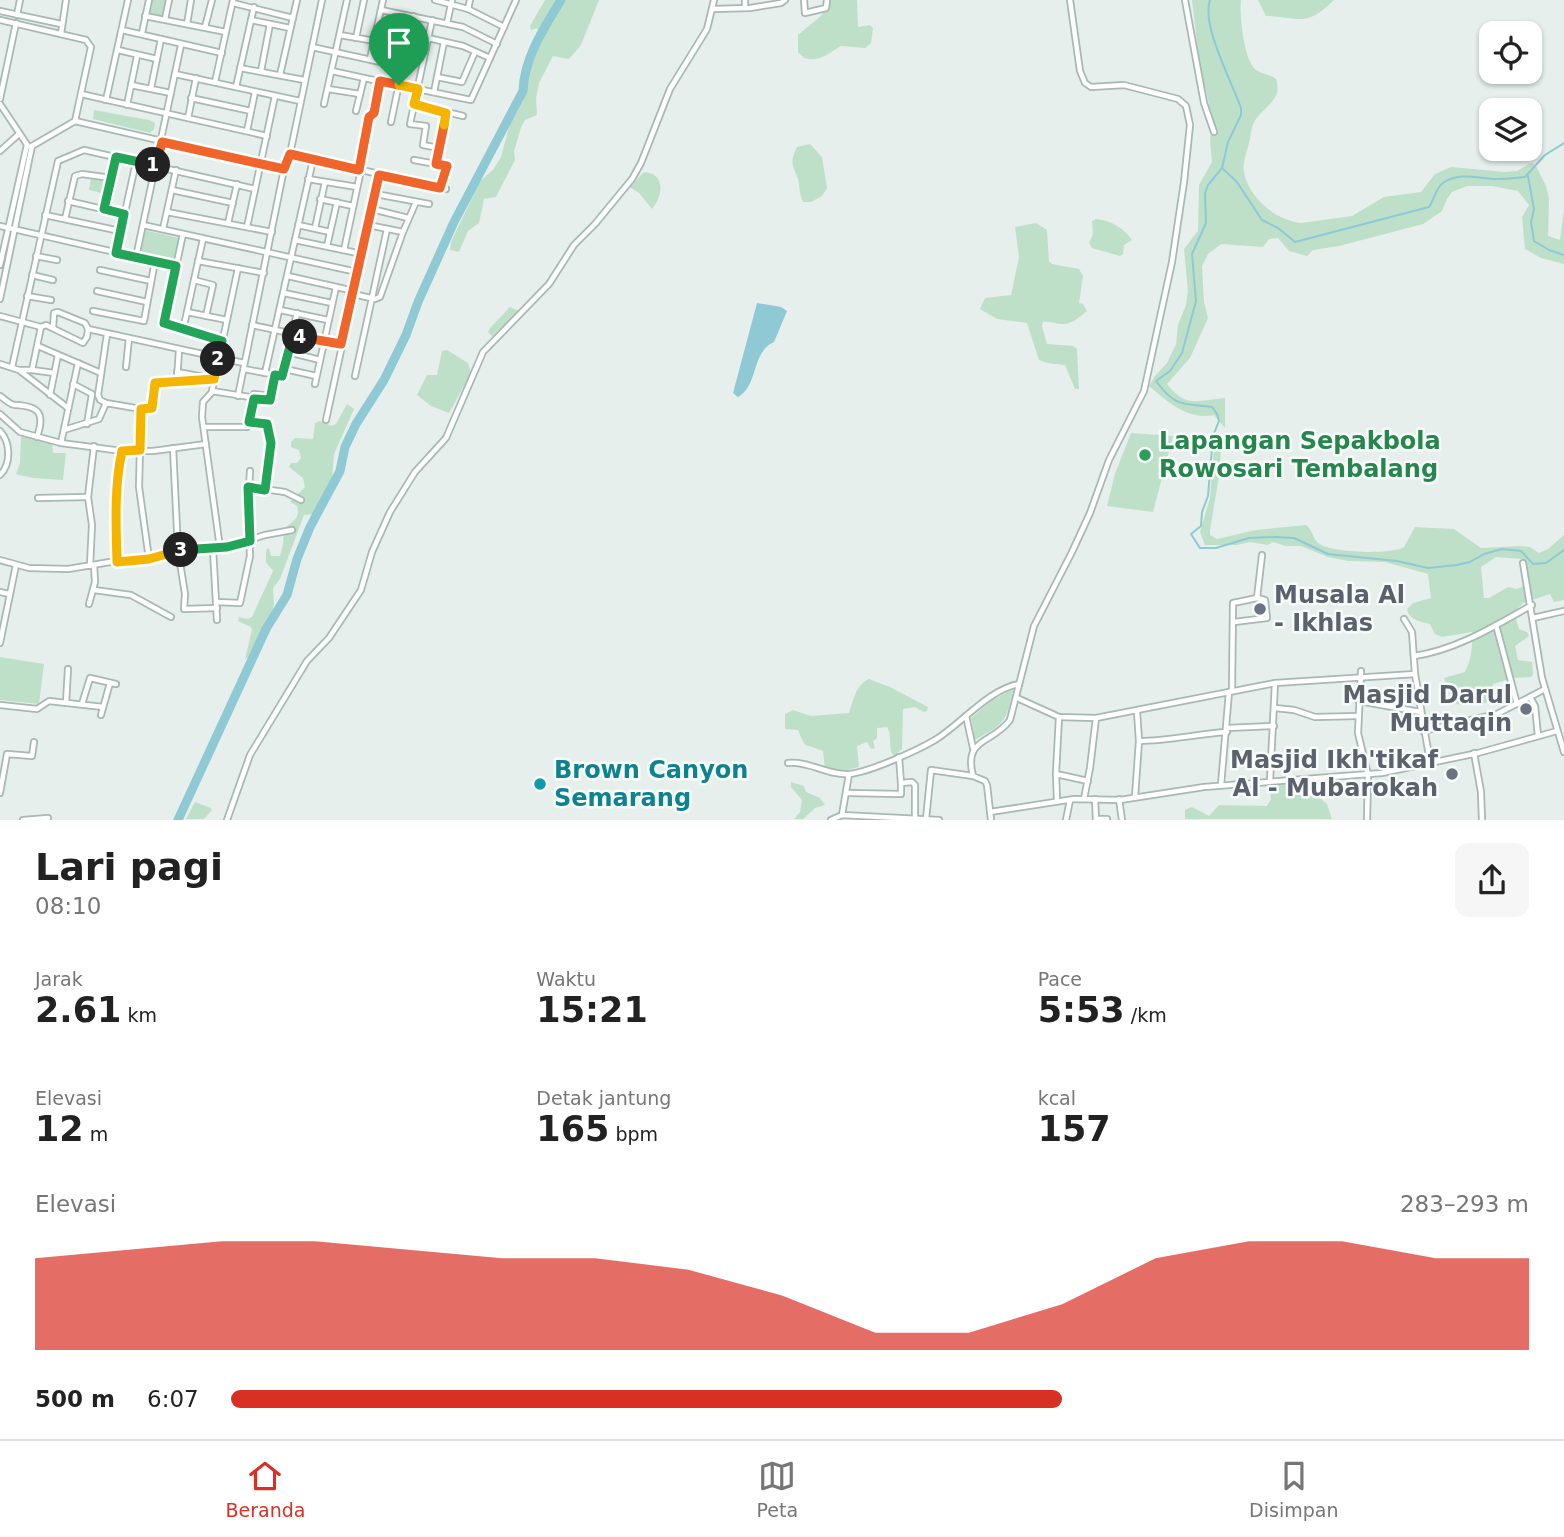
<!DOCTYPE html>
<html lang="id">
<meta charset="utf-8">
<style>
:root{--surface:#fff;--page:#f6f6f6;--text:#222;--muted:#767676;--line:#e0e0e0;--accent:#d93025}
body{margin:0;font-family:"DejaVu Sans",sans-serif;background:var(--page);color:var(--text);height:100vh;display:flex;flex-direction:column;font-size:26px;white-space:nowrap}
*{box-sizing:border-box;margin:0}
p{font-size:23px;color:var(--muted)}
.icon{flex:none;width:38px;height:38px;fill:none;stroke:currentColor;stroke-width:2;stroke-linecap:round;stroke-linejoin:round}
.map{position:relative;height:820px;overflow:hidden}
.details{display:flex;flex-direction:column;background:var(--surface);flex:1}
.details>*{flex:none}
.controls{position:absolute;left:1479px;top:21px;display:grid;gap:14px}
.controls a{display:grid;place-items:center;width:63px;height:63px;border-radius:14px;background:var(--surface);box-shadow:0 2px 5px #0004;font-size:35px}
.pin{position:absolute;display:grid;place-items:center;width:60px;height:60px;color:#fff;margin:-72px -30px;border-radius:50% 50% 50% 0;rotate:-45deg;box-shadow:0 0 7px #0007}
.pin .icon{rotate:45deg}
.km{position:absolute;width:35px;height:35px;margin:-18px;border-radius:50%;background:#222;color:#fff;font-size:19px;line-height:35px;text-align:center}
.round{display:grid;place-items:center;flex:none;width:74px;height:74px;border-radius:14px;background:var(--page)}
.overview{display:flex;align-items:center;justify-content:space-between;height:119px;padding:0 35px}
h1{font-size:38px;font-weight:700;line-height:52px}
.metrics{display:grid;grid-template-columns:repeat(3,1fr);gap:10px;height:119px;padding:7px 35px}
.metrics div{display:grid;align-content:center}
.metrics b{font-size:35px;font-weight:700}
.metrics small{font-size:19px;font-weight:400}
.metrics p{font-size:19px}
.chart{height:196px;padding:14px 35px}
.chart p{display:flex;justify-content:space-between}
.chart svg{width:100%;height:126px;margin-top:7px;fill:var(--accent);opacity:.7}
ul{padding:0 35px;list-style:none;font-size:23px}
li{display:grid;grid-template-columns:112px 84px 1fr;align-items:center;height:52px}
li i{height:18px;border-radius:9px;background:var(--accent)}
.dock{display:flex;justify-content:space-around;align-items:center;height:98px;border-top:2px solid var(--line);background:var(--surface);font-size:19px;color:var(--muted)}
.dock a{display:grid;justify-items:center;gap:4px}
.dock .current{color:var(--accent)}
.map>svg:first-child{display:block}
</style>
<div class="map">
<svg width="1564" height="820" viewBox="0 0 1564 820">
<rect width="100%" height="100%" fill="#e6efeb"/>
<g fill="#bfe0c8" fill-rule="evenodd">
<polygon points="152,0 168,0 164,17 149,13"/>
<polygon points="545,0 599,0 581,45 569,59 553,56 539,83 536,98 537,115 525,120 521,127 514,151 515,160 496,197 484,199 479,223 468,231 459,252 450,250 451,242 480,181 493,170 501,157 509,127 523,101 533,57 532,44 539,32 537,28 531,30 530,26"/>
<path d="M831,0H857L858,27L870,25L873,28L871,43L865,48L841,46C829,53 819,63 804,58L798,52V35L821,16Z"/>
<path d="M1192,0H1241C1239,14 1244,61 1256,70C1262,74 1270,74 1276,79C1283,99 1266,105 1256,119C1252,124 1251,133 1250,139C1248,149 1242,162 1244,172C1249,198 1275,220 1301,223L1352,216L1384,197L1421,192L1435,174L1451,167L1505,172L1517,171L1531,163L1535,164L1546,186L1549,199L1548,236L1560,240L1564,211V264L1541,258L1525,249L1522,217L1529,205L1518,191L1492,186H1467L1452,192L1447,199L1442,211L1423,224L1339,246L1313,250L1307,256L1289,251L1278,238L1269,239L1263,247L1221,244L1208,254L1202,266L1204,302L1208,318L1190,358L1167,384C1187,409 1197,400 1225,398V428L1214,415C1187,420 1168,402 1149,386L1155,376L1167,363L1176,344L1178,325L1186,305L1188,291L1184,249L1198,231L1199,185L1212,162L1210,140L1212,117L1200,66Z"/>
<path d="M1258,0H1334C1305,28 1302,17 1266,16Z"/>
<polygon points="389,15 404,17 408,21 401,56 396,59 381,56 377,51 384,16"/>
<polygon points="94,110 149,120 155,123 154,129 150,133 93,119"/>
<path d="M810,144L822,157L827,188L822,196L811,202H803C799,194 800,187 798,179C793,165 789,163 797,147Z"/>
<path d="M644,172C666,173 663,197 652,209L639,193L630,187Z"/>
<polygon points="91,178 107,181 105,194 89,190"/>
<path d="M1096,219C1111,221 1123,227 1132,240L1124,245L1123,254L1120,256L1092,248L1089,243L1093,234L1092,221Z"/>
<path d="M1036,223L1047,230L1049,261L1052,264L1079,269L1083,276L1079,303L1083,304L1087,311C1079,317 1072,325 1061,324C1054,324 1050,321 1043,322L1042,326L1047,344L1073,346L1077,349L1079,389H1075L1065,365L1047,363L1039,360L1027,323L997,319L980,309L985,298L1011,295L1019,257L1015,227Z"/>
<polygon points="144,230 179,238 173,265 138,257"/>
<polygon points="510,307 519,311 492,336 488,332 490,328"/>
<polygon points="447,350 468,363 471,373 449,413 431,406 417,395 427,375 437,375 442,351"/>
<path d="M347,404L354,409L334,454L332,481L313,514L304,515L280,579L273,588L274,604L271,618L251,656L245,659L252,630L251,627L238,621L239,617L247,619L252,617L273,571L266,562V550L269,548L271,556H280L283,544L284,529C292,521 301,519 297,506L290,502L305,487L303,478L289,467L291,463H297L301,458L299,450L291,447V442L295,438L313,439L315,423L320,421L332,426L336,424Z"/>
<polygon points="1131,433 1173,436 1153,512 1107,506 1115,474"/>
<path d="M1217,434L1221,437L1220,471L1210,530V535L1217,539L1256,530L1306,525C1312,529 1313,538 1318,543C1331,553 1390,555 1404,547L1415,527L1454,529L1481,548L1521,546L1530,547L1539,553L1548,549L1564,535V600L1554,602L1550,594L1523,603L1514,612L1519,629L1527,632L1529,636L1515,646L1518,660L1532,662L1533,674L1531,677L1513,678L1493,684L1490,701C1482,706 1460,707 1452,702L1444,678L1465,672C1471,661 1473,645 1472,632L1442,637L1435,634L1430,624C1421,622 1409,620 1407,609L1413,603L1431,598L1428,574L1385,562L1348,561L1328,557L1301,546H1286L1273,542L1268,545L1250,542L1237,545H1205L1200,532L1210,498L1215,436ZM1496,557L1523,559L1526,564L1528,584L1517,589L1508,587L1489,598H1484L1481,567Z"/>
<polygon points="25,435 52,442 53,453 66,453 63,480 33,478 16,474 20,463 21,436"/>
<polygon points="0,657 44,664 39,704 0,700"/>
<path d="M869,679L890,687L928,707L927,711L924,712L915,707L903,709L902,749L894,756C887,748 893,736 887,727L877,728V738L873,741L875,748L871,749L867,742L857,746L859,767L842,771L825,769L823,751C803,742 807,752 798,730L785,729V714L793,710L811,716L849,713C853,701 856,684 869,679Z"/>
<path d="M1013,689C1006,723 1005,723 975,740L971,718L991,701Z"/>
<polygon points="1317,781 1318,796 1327,804 1332,819 1185,819 1185,810 1192,807 1209,816 1219,805 1267,806 1271,799 1270,783"/>
<polygon points="791,782 804,786 806,792 820,798 825,805 815,808 803,819 794,819 800,812 802,800 791,787"/>
<polygon points="195,802 211,808 212,810 204,819 186,819"/>
</g>
<path fill="#8ec9d4" d="M757,303L781,307L787,311L774,342C751,352 759,385 738,397L733,393Z"/>
<g fill="none" stroke-linecap="round" stroke-linejoin="round">
<g stroke="#8ec9d4" stroke-width="2">
<path d="M1210,0C1201,25 1232,82 1241,108V115L1228,142L1222,168L1237,182L1262,220L1278,228L1295,242L1429,207C1435,199 1435,189 1443,183C1460,171 1479,179 1497,179C1506,179 1516,178 1525,177L1545,155L1564,143"/>
<path d="M1222,168L1208,185L1205,193L1206,223L1192,254L1196,301L1182,353L1170,371L1156,381C1176,408 1182,403 1212,407L1217,414L1219,421L1213,436L1208,496L1202,512L1201,526L1191,534L1200,548H1216L1249,538L1275,537L1294,538L1328,554L1397,561L1428,568L1457,565L1470,562L1484,554L1502,549L1521,551L1533,564L1546,563L1564,550"/>
<polyline points="1528,176 1534,209 1531,222 1534,241 1549,250 1564,255"/>
</g>
<path stroke="#8ec9d4" stroke-width="9" d="M178,820L266,629L287,595L297,559L310,527L340,471L345,447L356,424L384,380L406,335L418,302L454,222L523,91C524,58 544,28 561,0"/>
<g stroke="#a8b8b2" stroke-width="8">
<g id="street">
<polyline points="435,0 468,9 504,27"/>
<polyline points="745,0 745,8"/>
<polyline points="804,0 805,13 826,8 827,0"/>
<polyline points="1185,0 1204,103 1214,132"/>
<polyline points="233,3 293,18"/>
<polyline points="468,9 470,0"/>
<polyline points="712,9 750,8 781,3 785,0"/>
<polyline points="381,10 463,27 497,44"/>
<polyline points="0,11 61,24"/>
<polyline points="17,15 20,0"/>
<polyline points="145,16 226,32"/>
<polyline points="165,19 169,0"/>
<polyline points="0,20 86,40 91,47 75,121 32,146"/>
<polyline points="251,20 290,28"/>
<polyline points="432,20 410,124 426,126 423,145 439,148"/>
<polyline points="447,23 452,0"/>
<polyline points="187,24 191,0"/>
<polyline points="205,27 212,0"/>
<polyline points="122,30 222,53"/>
<polyline points="142,33 149,0"/>
<polyline points="61,34 66,0"/>
<polyline points="340,35 375,41"/>
<polyline points="356,38 364,0"/>
<polyline points="428,38 463,46 490,58 516,0"/>
<polyline points="312,47 403,67"/>
<polyline points="118,50 157,59"/>
<polyline points="370,59 383,0"/>
<polyline points="240,68 304,80"/>
<polyline points="261,71 270,24"/>
<polyline points="332,71 364,78"/>
<polyline points="175,74 300,101"/>
<polyline points="280,75 297,0"/>
<polyline points="437,77 462,82 475,52"/>
<polyline points="215,82 233,0"/>
<polyline points="131,85 171,93"/>
<polyline points="236,87 254,7"/>
<polyline points="151,88 161,39"/>
<polyline points="328,89 360,94"/>
<polyline points="434,92 444,42"/>
<polyline points="81,94 267,136"/>
<polyline points="191,98 251,111"/>
<polyline points="0,99 16,23"/>
<polyline points="106,100 128,0"/>
<polyline points="0,104 28,146"/>
<polyline points="324,104 347,0"/>
<polyline points="414,104 463,116"/>
<polyline points="127,105 137,56"/>
<polyline points="356,111 364,78 471,100 490,58"/>
<polyline points="188,118 196,78"/>
<polyline points="75,121 284,169"/>
<polyline points="391,122 413,16"/>
<polyline points="247,131 255,92"/>
<polyline points="0,151 19,134"/>
<polyline points="290,154 446,189"/>
<polyline points="414,160 436,164 446,113"/>
<polyline points="436,164 447,166 440,188"/>
<polyline points="359,170 369,117 374,113 380,81"/>
<polyline points="308,179 357,187"/>
<polyline points="172,190 233,203"/>
<polyline points="376,194 429,204"/>
<polyline points="320,199 353,206"/>
<polyline points="68,201 124,214"/>
<polyline points="104,209 116,157"/>
<polyline points="372,209 408,218"/>
<polyline points="167,212 272,232"/>
<polyline points="45,215 120,231"/>
<polyline points="65,219 75,176 82,174 111,178"/>
<polyline points="228,223 237,184"/>
<polyline points="143,225 357,272"/>
<polyline points="298,225 330,232"/>
<polyline points="368,225 403,232 416,202"/>
<polyline points="0,226 176,266"/>
<polyline points="247,227 275,96"/>
<polyline points="315,228 325,182"/>
<polyline points="163,229 176,170"/>
<polyline points="183,234 164,323 222,341"/>
<polyline points="295,240 362,254"/>
<polyline points="327,246 337,202"/>
<polyline points="344,250 361,170"/>
<polyline points="116,253 136,162"/>
<polyline points="36,256 57,260"/>
<polyline points="136,257 181,45"/>
<polyline points="198,261 264,273"/>
<polyline points="0,265 27,145"/>
<polyline points="238,268 212,391 269,400 275,375"/>
<polyline points="100,270 151,281"/>
<polyline points="32,275 53,280"/>
<polyline points="288,276 354,291"/>
<polyline points="194,280 213,285 206,316"/>
<polyline points="97,291 147,302"/>
<polyline points="284,293 332,303"/>
<polyline points="353,294 375,299 380,297 403,232"/>
<polyline points="27,296 51,300"/>
<polyline points="0,299 32,146"/>
<polyline points="280,310 328,320"/>
<polyline points="93,311 144,321 155,261"/>
<polyline points="187,312 227,320"/>
<polyline points="0,316 41,327 32,370"/>
<polyline points="252,325 341,344"/>
<polyline points="41,327 46,325 83,343 87,337 88,329"/>
<polyline points="53,328 54,313 58,312 85,323 88,329 244,363"/>
<polyline points="183,330 203,239"/>
<polyline points="107,334 98,395 100,400 106,403 141,409 151,408 156,383 214,378"/>
<polyline points="38,346 101,373"/>
<polyline points="288,352 320,360"/>
<polyline points="0,364 19,370 68,408"/>
<polyline points="12,367 58,161 84,150 255,189"/>
<polyline points="126,367 129,338"/>
<polyline points="244,369 282,376 297,313"/>
<polyline points="285,369 316,376"/>
<polyline points="20,370 32,370 54,373"/>
<polyline points="177,372 204,377"/>
<polyline points="265,373 313,160"/>
<polyline points="355,376 387,229"/>
<polyline points="177,380 179,350"/>
<polyline points="73,384 92,394 87,424"/>
<polyline points="315,384 336,287"/>
<polyline points="213,391 203,402 202,417 220,548"/>
<polyline points="50,395 58,355"/>
<path d="M0,396C5,399 10,405 15,405C40,406 45,414 37,437"/>
<polyline points="238,396 284,169 290,154 322,0"/>
<polyline points="141,409 139,487 149,559"/>
<polyline points="0,414 20,432 61,443 122,451 153,451 206,444"/>
<polyline points="326,420 379,175"/>
<path d="M249,422L266,423C278,440 269,470 265,490"/>
<polyline points="204,427 247,427 254,394 270,396"/>
<polyline points="64,430 99,419 106,403"/>
<path d="M0,431C11,443 11,464 0,475"/>
<polyline points="61,443 78,363"/>
<polyline points="173,448 178,550 185,594 184,609 217,608"/>
<polyline points="248,487 285,492 301,500"/>
<polyline points="38,498 88,497"/>
<polyline points="213,549 217,620"/>
<polyline points="0,560 29,568 68,569 110,562 131,562 178,550 227,547 265,535 292,530"/>
<polyline points="117,562 115,500 122,451"/>
<polyline points="1523,563 1542,678 1564,752"/>
<polyline points="90,566 92,525 88,497 94,446"/>
<polyline points="94,590 131,595 171,617"/>
<polyline points="0,592 9,594"/>
<polyline points="216,602 240,603 250,556 248,504 250,471"/>
<polyline points="89,604 95,582 94,565"/>
<polyline points="1533,618 1564,611"/>
<polyline points="1404,619 1412,632 1415,674 1430,762"/>
<polyline points="1234,622 1267,618 1265,600 1257,598"/>
<polyline points="1496,625 1517,704"/>
<polyline points="0,643 16,565"/>
<path d="M1414,656C1456,650 1495,626 1532,605"/>
<polyline points="1361,671 1358,733 1368,775 1367,820"/>
<polyline points="1232,691 1233,603 1257,598 1262,555"/>
<polyline points="1530,697 1535,706 1538,736"/>
<polyline points="1017,698 1059,717 1096,718 1275,683 1415,674"/>
<polyline points="1359,701 1420,712"/>
<polyline points="66,703 68,669"/>
<polyline points="82,704 90,678 116,684"/>
<polyline points="0,705 37,709 49,701 103,707"/>
<polyline points="1275,708 1294,710 1315,717 1358,716"/>
<polyline points="101,715 110,683"/>
<polyline points="966,716 973,748"/>
<polyline points="1227,728 1274,726"/>
<polyline points="1423,731 1497,714 1545,689"/>
<path d="M1139,741C1169,741 1196,734 1227,732"/>
<polyline points="1474,753 1481,792 1482,820"/>
<polyline points="899,757 901,783 912,782 915,785 915,819"/>
<path d="M788,763C810,761 829,776 850,774C872,771 916,751 935,740C961,724 989,689 1019,684"/>
<polyline points="1056,774 1088,781"/>
<polyline points="1270,781 1275,683"/>
<polyline points="1221,785 1229,692"/>
<polyline points="0,793 7,754 32,756 34,742"/>
<polyline points="848,793 901,794 901,783"/>
<polyline points="1135,797 1139,741 1137,711"/>
<polyline points="1084,799 1090,768 1096,718"/>
<polyline points="1095,799 1096,820"/>
<polyline points="1119,799 1122,820"/>
<polyline points="1057,801 1056,773 1059,717"/>
<polyline points="990,812 1074,799 1120,800 1204,787 1382,773 1478,753 1557,731"/>
<polyline points="842,815 849,774"/>
<polyline points="926,819 931,770 973,776"/>
<polyline points="1096,819 1107,819"/>
<polyline points="23,820 48,818"/>
<polyline points="227,820 250,755 307,661 329,638 361,590 372,552 390,512 415,472 446,438 483,352 549,284 574,245 595,224 632,179 641,163 670,89 707,29 714,0"/>
<polyline points="831,820 842,815 939,820"/>
<path d="M991,820L987,785L985,781L973,776C963,737 993,744 1010,720L1034,626L1072,552L1090,513L1109,460L1144,391L1172,262L1184,182L1190,125L1186,106L1178,99L1124,85L1091,87L1085,83L1080,71L1070,0"/>
<polyline points="1066,820 1070,800"/>
</g>
</g>
<use href="#street" stroke="#fff" stroke-width="4.5"/>
</g>
<g fill="none" stroke-linecap="round" stroke-linejoin="round">
<g stroke="#fff" stroke-width="14">
<polyline id="split-1" points="153,165 156,166 162,142 284,169 290,154 359,170 369,117 374,113 380,81 399,85"/>
</g>
<g stroke="#fff" stroke-width="14">
<polyline id="split-2" points="153,165 116,157 104,209 124,214 116,253 176,266 164,323 222,341 218,359"/>
</g>
<g stroke="#fff" stroke-width="14">
<path id="split-3" d="M181,550L149,559L117,562C116,524 114,488 122,451L140,450L141,409L152,408L155,383L214,379L218,359"/>
</g>
<g stroke="#fff" stroke-width="14">
<polyline id="split-4" points="181,550 227,547 250,541 248,487 265,490 271,443 267,424 249,422 254,399 270,400 275,375 282,376 293,335 300,337"/>
</g>
<g stroke="#fff" stroke-width="14">
<polyline id="split-5" points="300,337 341,344 379,175 440,188 447,166 436,164 444,125"/>
</g>
<g stroke="#fff" stroke-width="14">
<polyline id="split-6" points="399,85 418,89 414,104 446,113 444,125"/>
</g>
<use href="#split-1" stroke="#f0652b" stroke-width="9"/>
<use href="#split-2" stroke="#22a559" stroke-width="9"/>
<use href="#split-3" stroke="#f5b400" stroke-width="9"/>
<use href="#split-4" stroke="#22a559" stroke-width="9"/>
<use href="#split-5" stroke="#f0652b" stroke-width="9"/>
<use href="#split-6" stroke="#f5b400" stroke-width="9"/>
</g>
<circle fill="#2e9e5b" stroke="#f7fbf9" stroke-width="2.5" cx="1145" cy="455" r="7"/>
<g fill="#6b7280" stroke="#f7fbf9" stroke-width="2.5">
<circle cx="1260" cy="609" r="7"/>
<circle cx="1526" cy="709" r="7"/>
<circle cx="1452" cy="774" r="7"/>
</g>
<circle fill="#0f9aa8" stroke="#f7fbf9" stroke-width="2.5" cx="540" cy="784" r="7"/>
<g text-anchor="middle" stroke-width="5" stroke-linejoin="round" paint-order="stroke">
<g font-size="24" font-weight="bold" fill="#27864d" stroke="#f7fbf9" text-anchor="start">
<text x="1159" y="449">Lapangan Sepakbola<tspan x="1159" dy="28">Rowosari Tembalang</tspan></text>
</g>
<g font-size="24" font-weight="bold" fill="#5b616d" stroke="#f7fbf9" text-anchor="end">
<text x="1274" y="603" text-anchor="start">Musala Al<tspan x="1274" dy="28">- Ikhlas</tspan></text>
<text x="1512" y="703">Masjid Darul<tspan x="1512" dy="28">Muttaqin</tspan></text>
<text x="1438" y="768">Masjid Ikh'tikaf<tspan x="1438" dy="28">Al - Mubarokah</tspan></text>
</g>
<g font-size="24" font-weight="bold" fill="#0d838f" stroke="#f7fbf9" text-anchor="start">
<text x="554" y="778">Brown Canyon<tspan x="554" dy="28">Semarang</tspan></text>
</g>
</g>
</svg>
<div class="controls">
<a><svg class="icon" aria-label="locate" viewBox="0 0 24 24"><circle cx="12" cy="12" r="6"/><path d="M12 2v4M12 18v4M2 12h4M18 12h4"/></svg></a>
<a><svg class="icon" aria-label="layers" viewBox="0 0 24 24"><path d="M12 4l9 5-9 5-9-5zM3 14l9 5 9-5"/></svg></a>
</div>
<div class="pin" style="left:399px;top:85px;background:#1e9e55"><svg class="icon" aria-label="arrive" viewBox="0 0 24 24"><path d="M6 21V4h12l-3 4 3 4H6"/></svg></div>
<b class="km" style="left:153px;top:165px">1</b>
<b class="km" style="left:218px;top:359px">2</b>
<b class="km" style="left:181px;top:550px">3</b>
<b class="km" style="left:300px;top:337px">4</b>
</div>
<section class="details">
<div class="overview"><div><h1>Lari pagi</h1><p>08:10</p></div><a class="round"><svg class="icon" aria-label="share" viewBox="0 0 24 24"><path d="M12 15V3M7 8l5-5 5 5M5 13v7h14v-7"/></svg></a></div>
<div class="metrics">
<div><p>Jarak</p><b>2.61<small> km</small></b></div>
<div><p>Waktu</p><b>15:21</b></div>
<div><p>Pace</p><b>5:53<small> /km</small></b></div>
</div>
<div class="metrics">
<div><p>Elevasi</p><b>12<small> m</small></b></div>
<div><p>Detak jantung</p><b>165<small> bpm</small></b></div>
<div><p>kcal</p><b>157</b></div>
</div>
<div class="chart"><p><span>Elevasi</span>283–293 m</p>
<svg viewBox="0 0 160 44" preserveAspectRatio="none"><path d="M0 44V12L10 9L20 6L30 6L40 9L50 12L60 12L70 16L80 25L90 38L100 38L110 28L120 12L130 6L140 6L150 12L160 12V44z"/></svg>
</div>
<ul>
<li><b>500 m</b>6:07<i style="width:64%"></i></li>
</ul>
</section>
<nav class="dock">
<a class="current"><svg class="icon" aria-label="home" viewBox="0 0 24 24"><path d="M3 11l9-7 9 7M6 9v11h12V9"/></svg>Beranda</a>
<a><svg class="icon" aria-label="map" viewBox="0 0 24 24"><path d="M3 6l6-2 6 2 6-2v14l-6 2-6-2-6 2zM9 4v14M15 6v14"/></svg>Peta</a>
<a><svg class="icon" aria-label="saved" viewBox="0 0 24 24"><path d="M7 4h10v16l-5-4-5 4z"/></svg>Disimpan</a>
</nav>
